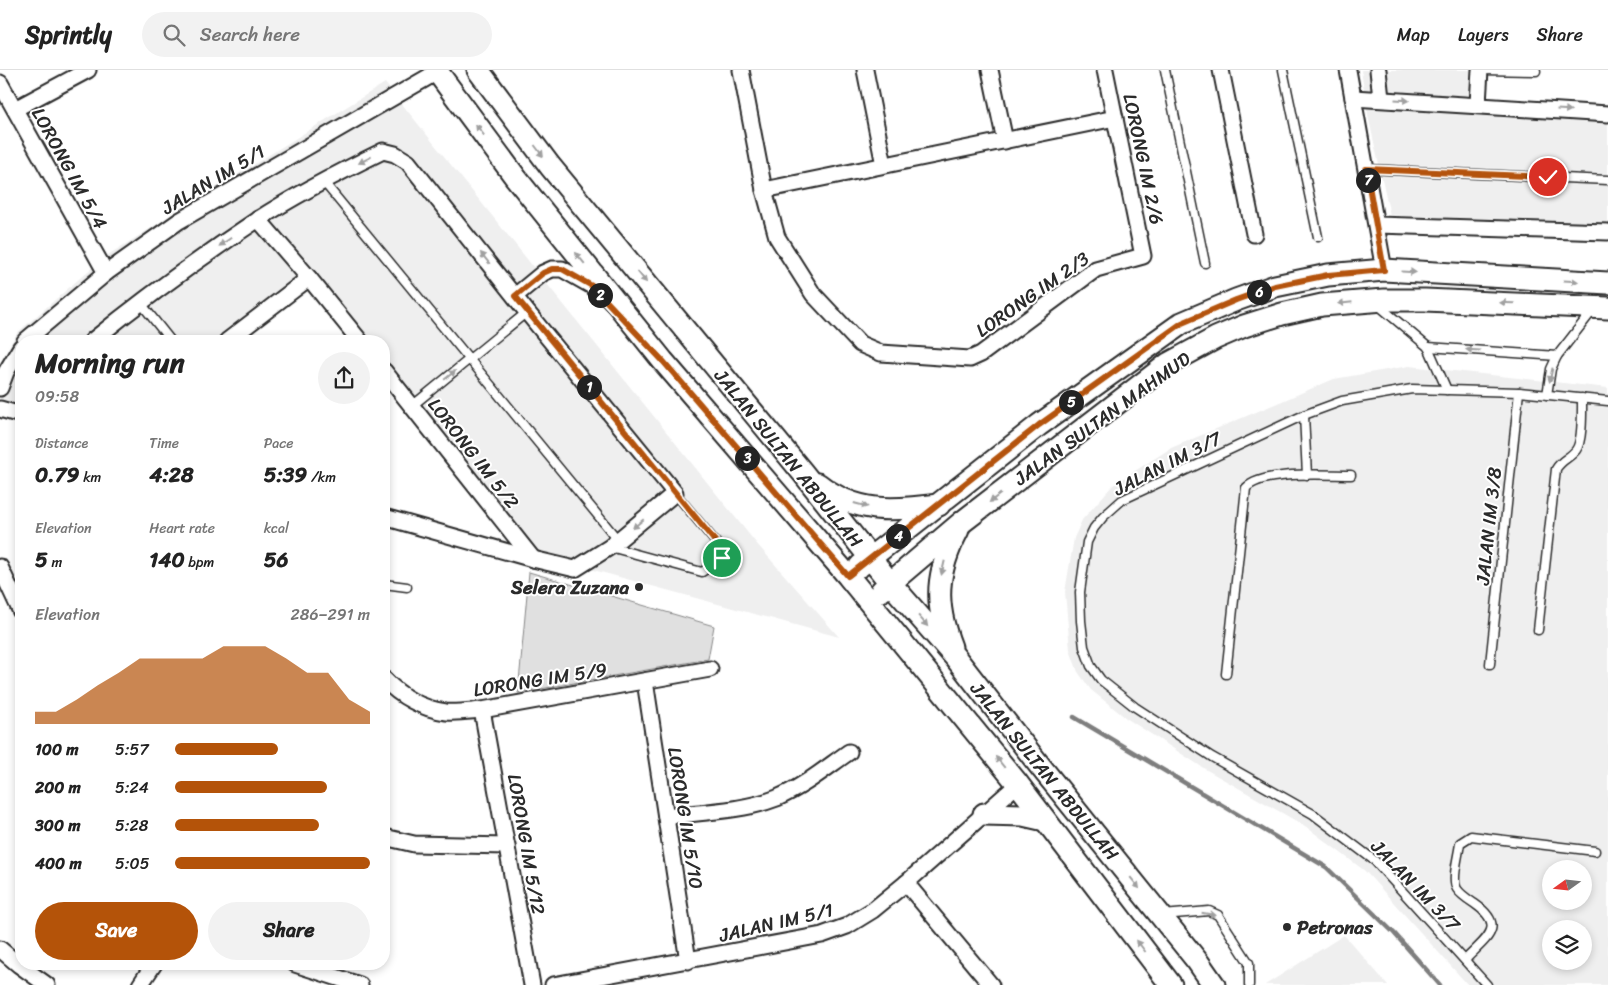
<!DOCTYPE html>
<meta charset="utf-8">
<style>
:root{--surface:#fff;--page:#f2f2f2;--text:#222;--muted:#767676;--line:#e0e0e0;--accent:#b45309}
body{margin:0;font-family:Sriracha,sans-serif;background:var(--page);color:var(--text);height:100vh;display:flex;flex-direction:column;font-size:19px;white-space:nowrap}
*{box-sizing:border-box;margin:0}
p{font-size:16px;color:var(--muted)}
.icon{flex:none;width:28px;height:28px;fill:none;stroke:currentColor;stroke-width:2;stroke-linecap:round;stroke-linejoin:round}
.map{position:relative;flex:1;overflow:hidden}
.drawer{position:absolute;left:15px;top:265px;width:375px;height:635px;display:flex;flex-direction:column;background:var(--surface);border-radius:20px;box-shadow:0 2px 8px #0003}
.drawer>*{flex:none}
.needle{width:32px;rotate:255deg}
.tools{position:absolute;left:1542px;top:790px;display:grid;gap:10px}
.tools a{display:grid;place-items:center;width:50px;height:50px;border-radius:50%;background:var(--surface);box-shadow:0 2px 8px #0003;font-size:25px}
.pin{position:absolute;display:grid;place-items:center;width:42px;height:42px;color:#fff;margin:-21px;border:2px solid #fff;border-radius:50%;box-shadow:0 1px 5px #0007}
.km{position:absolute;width:25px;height:25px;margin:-12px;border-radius:50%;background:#222;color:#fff;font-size:14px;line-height:25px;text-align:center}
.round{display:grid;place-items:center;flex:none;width:52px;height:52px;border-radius:26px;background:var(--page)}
.head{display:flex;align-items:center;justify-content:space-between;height:85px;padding:0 20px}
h1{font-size:28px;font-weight:700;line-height:38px}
.figures{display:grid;grid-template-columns:repeat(3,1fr);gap:8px;height:85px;padding:5px 20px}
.figures div{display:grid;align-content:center}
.figures b{font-size:21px;font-weight:700}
.figures small{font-size:14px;font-weight:400}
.figures p{font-size:14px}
.chart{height:140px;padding:10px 20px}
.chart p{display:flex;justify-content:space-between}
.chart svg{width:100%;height:90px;margin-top:5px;fill:var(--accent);opacity:.7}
.primary-button{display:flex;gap:10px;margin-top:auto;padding:10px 20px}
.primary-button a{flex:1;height:58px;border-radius:30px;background:var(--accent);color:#fff;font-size:20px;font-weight:700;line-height:58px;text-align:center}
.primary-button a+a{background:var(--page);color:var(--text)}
ul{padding:0 20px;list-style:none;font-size:16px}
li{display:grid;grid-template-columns:80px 60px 1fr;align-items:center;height:38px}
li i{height:12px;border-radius:6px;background:var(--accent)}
header{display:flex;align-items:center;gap:30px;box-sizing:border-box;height:70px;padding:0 25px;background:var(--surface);border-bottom:1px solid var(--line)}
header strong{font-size:24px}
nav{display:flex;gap:28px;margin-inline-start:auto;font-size:18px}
.search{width:350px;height:45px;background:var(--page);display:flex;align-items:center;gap:12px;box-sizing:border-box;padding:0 18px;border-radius:28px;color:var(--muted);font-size:19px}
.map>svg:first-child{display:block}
</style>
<header>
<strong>Sprintly</strong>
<div class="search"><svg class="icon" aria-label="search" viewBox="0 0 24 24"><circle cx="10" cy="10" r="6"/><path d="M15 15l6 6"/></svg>Search here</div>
<nav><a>Map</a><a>Layers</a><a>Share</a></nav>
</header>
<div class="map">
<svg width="1608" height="915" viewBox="0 0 1608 915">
<rect width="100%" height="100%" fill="#fff"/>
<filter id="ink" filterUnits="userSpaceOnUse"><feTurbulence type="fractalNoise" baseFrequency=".02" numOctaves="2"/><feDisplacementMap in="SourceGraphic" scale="10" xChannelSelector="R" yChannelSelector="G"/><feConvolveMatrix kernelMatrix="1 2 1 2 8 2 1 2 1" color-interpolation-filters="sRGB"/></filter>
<g filter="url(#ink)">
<g fill="#efefef" fill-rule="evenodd">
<polygon points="1361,0 1477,0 1476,41 1608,48 1608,159 1390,145 1368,45"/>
<polygon points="385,13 756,473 839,567 513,478 384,316 384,271 348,271 307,219 242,271 21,271 21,342 0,336 0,296 17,263 103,188"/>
<path d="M1409,296L1608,318V915H1468L1365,801L1305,756L1205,699L1126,648L1091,620L1078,602L1070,580L1065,522L1074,468L1082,450L1113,415L1171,378L1334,309ZM1551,799H1584V831H1551ZM1551,859H1584V891H1551Z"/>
<polygon points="1344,865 1388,915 1265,915"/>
</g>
<polygon fill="#e0e0e0" stroke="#868686" points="529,502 714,556 708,589 518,623"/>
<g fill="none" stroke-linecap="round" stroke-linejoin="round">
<polyline stroke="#7e7e7e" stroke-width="4.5" points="1074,647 1326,797 1394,863 1440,915"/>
<g stroke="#2b2b2b" stroke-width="11">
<g id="service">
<polyline points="1165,0 1205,193"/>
<polyline points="1283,0 1318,167"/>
<polyline points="1482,0 1536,1"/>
<polyline points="1366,99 1608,110"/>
<polyline points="323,111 618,470"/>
<polyline points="140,232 171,271"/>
<polyline points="1378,235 1428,277 1447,320"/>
<polyline points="1428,277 1557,286"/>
<polyline points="1547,325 1551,299 1557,286 1593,240"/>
<polyline points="412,336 527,242"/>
<polyline points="1304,345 1307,405"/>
<polyline points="610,477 702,502 722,488 723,481 675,423"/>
<polyline points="384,514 407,517"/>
<path d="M1538,560L1556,399C1562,389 1570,388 1576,380C1583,371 1582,341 1582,328"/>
<polyline points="1490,594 1519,322"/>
<path d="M1226,604L1246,418C1264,400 1325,405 1351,405"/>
<polyline points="1163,845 1209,841 1218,845 1249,893 1249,915"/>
<path d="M1465,890C1485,869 1508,857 1475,834C1469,830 1461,825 1457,819C1451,810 1459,784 1460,773L1471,766L1595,781"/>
<polyline points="1487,915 1375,791 1313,744 1212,687 1135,637 1101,610 1091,596 1084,577 1081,551 1080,522 1087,472 1094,458 1103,447 1122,430 1304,345 1342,331 1412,319 1519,322 1608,331"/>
</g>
</g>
<g stroke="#2b2b2b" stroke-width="19">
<g id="minor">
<polyline points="741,0 764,120 777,167 813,224 860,274 881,283 970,289 981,284 1096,199 1143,186 1105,0"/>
<polyline points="865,0 884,95"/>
<polyline points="990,0 1005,71"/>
<polyline points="1221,0 1254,164"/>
<polyline points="1348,0 1384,200"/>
<polyline points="1378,0 1381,29"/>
<polyline points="0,13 106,203"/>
<polyline points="1353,28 1608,44"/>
<polyline points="1478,34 1480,0"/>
<polyline points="15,39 88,0"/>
<polyline points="764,120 1115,48"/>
<polyline points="258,149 309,208 360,271"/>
<polyline points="1377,155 1608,162"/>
<polyline points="515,226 543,203 552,199 562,199 592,216 602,226"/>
<polyline points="25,271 106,203 179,151 437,2"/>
<path d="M92,271C145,228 200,188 257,150C297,124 340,102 383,81L395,84L408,92L527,242L675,423L610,477L575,499L533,489L384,447"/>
<polyline points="227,271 309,208"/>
<polyline points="384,301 533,489"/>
<polyline points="0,318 6,302 21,277"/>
<polyline points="0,339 21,345"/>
<polyline points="0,497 21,542"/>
<path d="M384,609C400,626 422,639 446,642C457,643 470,641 482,640L710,599"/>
<polyline points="645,611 688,891"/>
<polyline points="482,640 532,915"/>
<path d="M666,746C702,742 744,741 777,728C803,717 826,698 849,682"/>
<polyline points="384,767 414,774 507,776"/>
<polyline points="906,813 991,915"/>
<polyline points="0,879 19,895 47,915"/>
<polyline points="295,894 360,915"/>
<polyline points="140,915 154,894"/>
<polyline points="553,915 822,865 847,856 873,840 906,813 1018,714"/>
</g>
</g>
<g stroke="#2b2b2b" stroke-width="25">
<g id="secondary">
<polyline points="436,0 516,108 663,291 848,506 1018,714 1171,915"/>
<polyline points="478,0 550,96 803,403 891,514 955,587 1040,696 1198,892 1214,915"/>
<path d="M818,414C856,444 893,441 939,435"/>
<polyline points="860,496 1039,355 1182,253 1236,230 1275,216 1328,205 1384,200 1608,213"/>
<polyline points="881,521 961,453 1168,294 1216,268 1244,256 1282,244 1322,235 1384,230 1425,230 1608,238"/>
<path d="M951,577C934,533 936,502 958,460"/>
<polyline points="984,744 1023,745 1045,750"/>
</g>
</g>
<use href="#service" stroke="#fff" stroke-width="8"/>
<use href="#minor" stroke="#fff" stroke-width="15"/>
<use href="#secondary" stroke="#fff" stroke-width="21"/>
</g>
<defs><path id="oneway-solid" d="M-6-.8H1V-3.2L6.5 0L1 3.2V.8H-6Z" transform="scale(1.25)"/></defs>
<g fill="#a0a0a0">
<use href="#oneway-solid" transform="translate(1402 30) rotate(3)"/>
<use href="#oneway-solid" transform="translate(1564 40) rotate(4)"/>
<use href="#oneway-solid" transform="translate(480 60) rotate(-127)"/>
<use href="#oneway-solid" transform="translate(539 81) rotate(53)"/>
<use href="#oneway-solid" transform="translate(365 90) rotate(153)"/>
<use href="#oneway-solid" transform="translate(225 172) rotate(145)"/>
<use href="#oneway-solid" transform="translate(485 188) rotate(-129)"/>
<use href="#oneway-solid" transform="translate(580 188) rotate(-129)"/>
<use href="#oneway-solid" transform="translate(1409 202) rotate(3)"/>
<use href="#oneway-solid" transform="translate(642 207) rotate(51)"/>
<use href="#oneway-solid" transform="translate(1571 211) rotate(3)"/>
<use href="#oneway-solid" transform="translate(1345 233) rotate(174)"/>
<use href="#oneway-solid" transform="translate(1507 233) rotate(-178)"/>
<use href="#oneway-solid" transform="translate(1473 280) rotate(-176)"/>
<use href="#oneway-solid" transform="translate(450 305) rotate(-39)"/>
<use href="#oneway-solid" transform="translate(1551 305) rotate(102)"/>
<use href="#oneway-solid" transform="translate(995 428) rotate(142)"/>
<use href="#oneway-solid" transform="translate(861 435) rotate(15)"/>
<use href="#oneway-solid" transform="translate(638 454) rotate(140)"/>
<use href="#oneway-solid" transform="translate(943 498) rotate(103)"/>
<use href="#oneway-solid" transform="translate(923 551) rotate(49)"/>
<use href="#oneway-solid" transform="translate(1000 692) rotate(-129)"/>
<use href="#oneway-solid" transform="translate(1135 813) rotate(51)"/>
<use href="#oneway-solid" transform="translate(1209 844) rotate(10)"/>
<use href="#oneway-solid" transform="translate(1141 876) rotate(-127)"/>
</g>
</g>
<g fill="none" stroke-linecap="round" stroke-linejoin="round" filter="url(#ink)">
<g stroke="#fff" stroke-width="10">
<polyline id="route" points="722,488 723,481 515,226 543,203 552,199 562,199 592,216 663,291 848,506 1039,355 1182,253 1236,230 1275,216 1328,205 1384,200 1366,99 1548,107"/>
</g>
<use href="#route" stroke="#b45309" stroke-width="6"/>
</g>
<g fill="#2b2b2b" stroke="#fff" stroke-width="2">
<circle cx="639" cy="517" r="5"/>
<circle cx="1287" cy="857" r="5"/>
</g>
<g text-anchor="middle" stroke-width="4" stroke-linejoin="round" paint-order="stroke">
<g font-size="19" fill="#2b2b2b" stroke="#fff">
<text transform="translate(1144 89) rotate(78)" y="7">LORONG IM 2/6</text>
<text transform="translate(70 98) rotate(61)" y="7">LORONG IM 5/4</text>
<text transform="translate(213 109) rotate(-31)" y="7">JALAN IM 5/1</text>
<text transform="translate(1032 224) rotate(-35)" y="7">LORONG IM 2/3</text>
<text transform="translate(1102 348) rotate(-36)" y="7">JALAN SULTAN MAHMUD</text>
<text transform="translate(474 383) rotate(52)" y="7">LORONG IM 5/2</text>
<text transform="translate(789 388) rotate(51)" y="7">JALAN SULTAN ABDULLAH</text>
<text transform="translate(1167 393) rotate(-27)" y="7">JALAN IM 3/7</text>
<text transform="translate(1488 456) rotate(-84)" y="7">JALAN IM 3/8</text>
<text transform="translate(540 609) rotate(-9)" y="7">LORONG IM 5/9</text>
<text transform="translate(1045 701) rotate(51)" y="7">JALAN SULTAN ABDULLAH</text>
<text transform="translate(686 748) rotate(81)" y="7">LORONG IM 5/10</text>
<text transform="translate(527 774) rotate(80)" y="7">LORONG IM 5/12</text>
<text transform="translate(1416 815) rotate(46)" y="7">JALAN IM 3/7</text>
<text transform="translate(776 852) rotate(-13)" y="7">JALAN IM 5/1</text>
</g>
<g font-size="19" font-weight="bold" fill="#2b2b2b" stroke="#fff" text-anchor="end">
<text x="629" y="524">Selera Zuzana</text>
<text x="1297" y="864" text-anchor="start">Petronas</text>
</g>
</g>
</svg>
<div class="tools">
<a><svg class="needle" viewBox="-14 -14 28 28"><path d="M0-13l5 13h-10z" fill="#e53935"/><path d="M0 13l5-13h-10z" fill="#767676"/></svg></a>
<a><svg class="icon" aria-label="layers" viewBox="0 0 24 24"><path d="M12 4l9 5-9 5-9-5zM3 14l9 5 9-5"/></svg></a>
</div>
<div class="pin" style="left:722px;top:488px;background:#1e9e55"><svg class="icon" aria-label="arrive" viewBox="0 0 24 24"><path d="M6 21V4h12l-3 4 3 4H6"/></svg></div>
<div class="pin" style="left:1548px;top:107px;background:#d93025"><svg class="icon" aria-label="check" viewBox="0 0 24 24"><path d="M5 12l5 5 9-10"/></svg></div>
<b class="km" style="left:589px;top:317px">1</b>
<b class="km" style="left:600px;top:225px">2</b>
<b class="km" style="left:747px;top:388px">3</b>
<b class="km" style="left:898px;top:466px">4</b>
<b class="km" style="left:1071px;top:332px">5</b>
<b class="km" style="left:1259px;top:222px">6</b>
<b class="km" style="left:1368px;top:110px">7</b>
<section class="drawer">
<div class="head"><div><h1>Morning run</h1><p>09:58</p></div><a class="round"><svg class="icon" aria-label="share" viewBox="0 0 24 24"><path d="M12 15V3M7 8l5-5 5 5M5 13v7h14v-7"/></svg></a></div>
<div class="figures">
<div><p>Distance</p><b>0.79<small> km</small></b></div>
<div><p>Time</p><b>4:28</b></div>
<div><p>Pace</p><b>5:39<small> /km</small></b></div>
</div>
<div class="figures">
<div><p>Elevation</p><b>5<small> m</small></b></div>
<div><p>Heart rate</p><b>140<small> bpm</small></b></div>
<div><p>kcal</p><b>56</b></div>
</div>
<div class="chart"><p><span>Elevation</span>286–291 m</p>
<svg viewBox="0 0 160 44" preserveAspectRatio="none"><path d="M0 44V38L10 38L20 32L30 25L40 19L50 12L60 12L70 12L80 12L90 6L100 6L110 6L120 12L130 19L140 19L150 32L160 38V44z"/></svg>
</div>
<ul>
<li><b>100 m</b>5:57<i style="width:53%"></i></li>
<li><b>200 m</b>5:24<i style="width:78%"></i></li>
<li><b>300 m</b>5:28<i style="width:74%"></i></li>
<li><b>400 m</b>5:05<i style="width:100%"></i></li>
</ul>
<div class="primary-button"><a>Save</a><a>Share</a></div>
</section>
</div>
